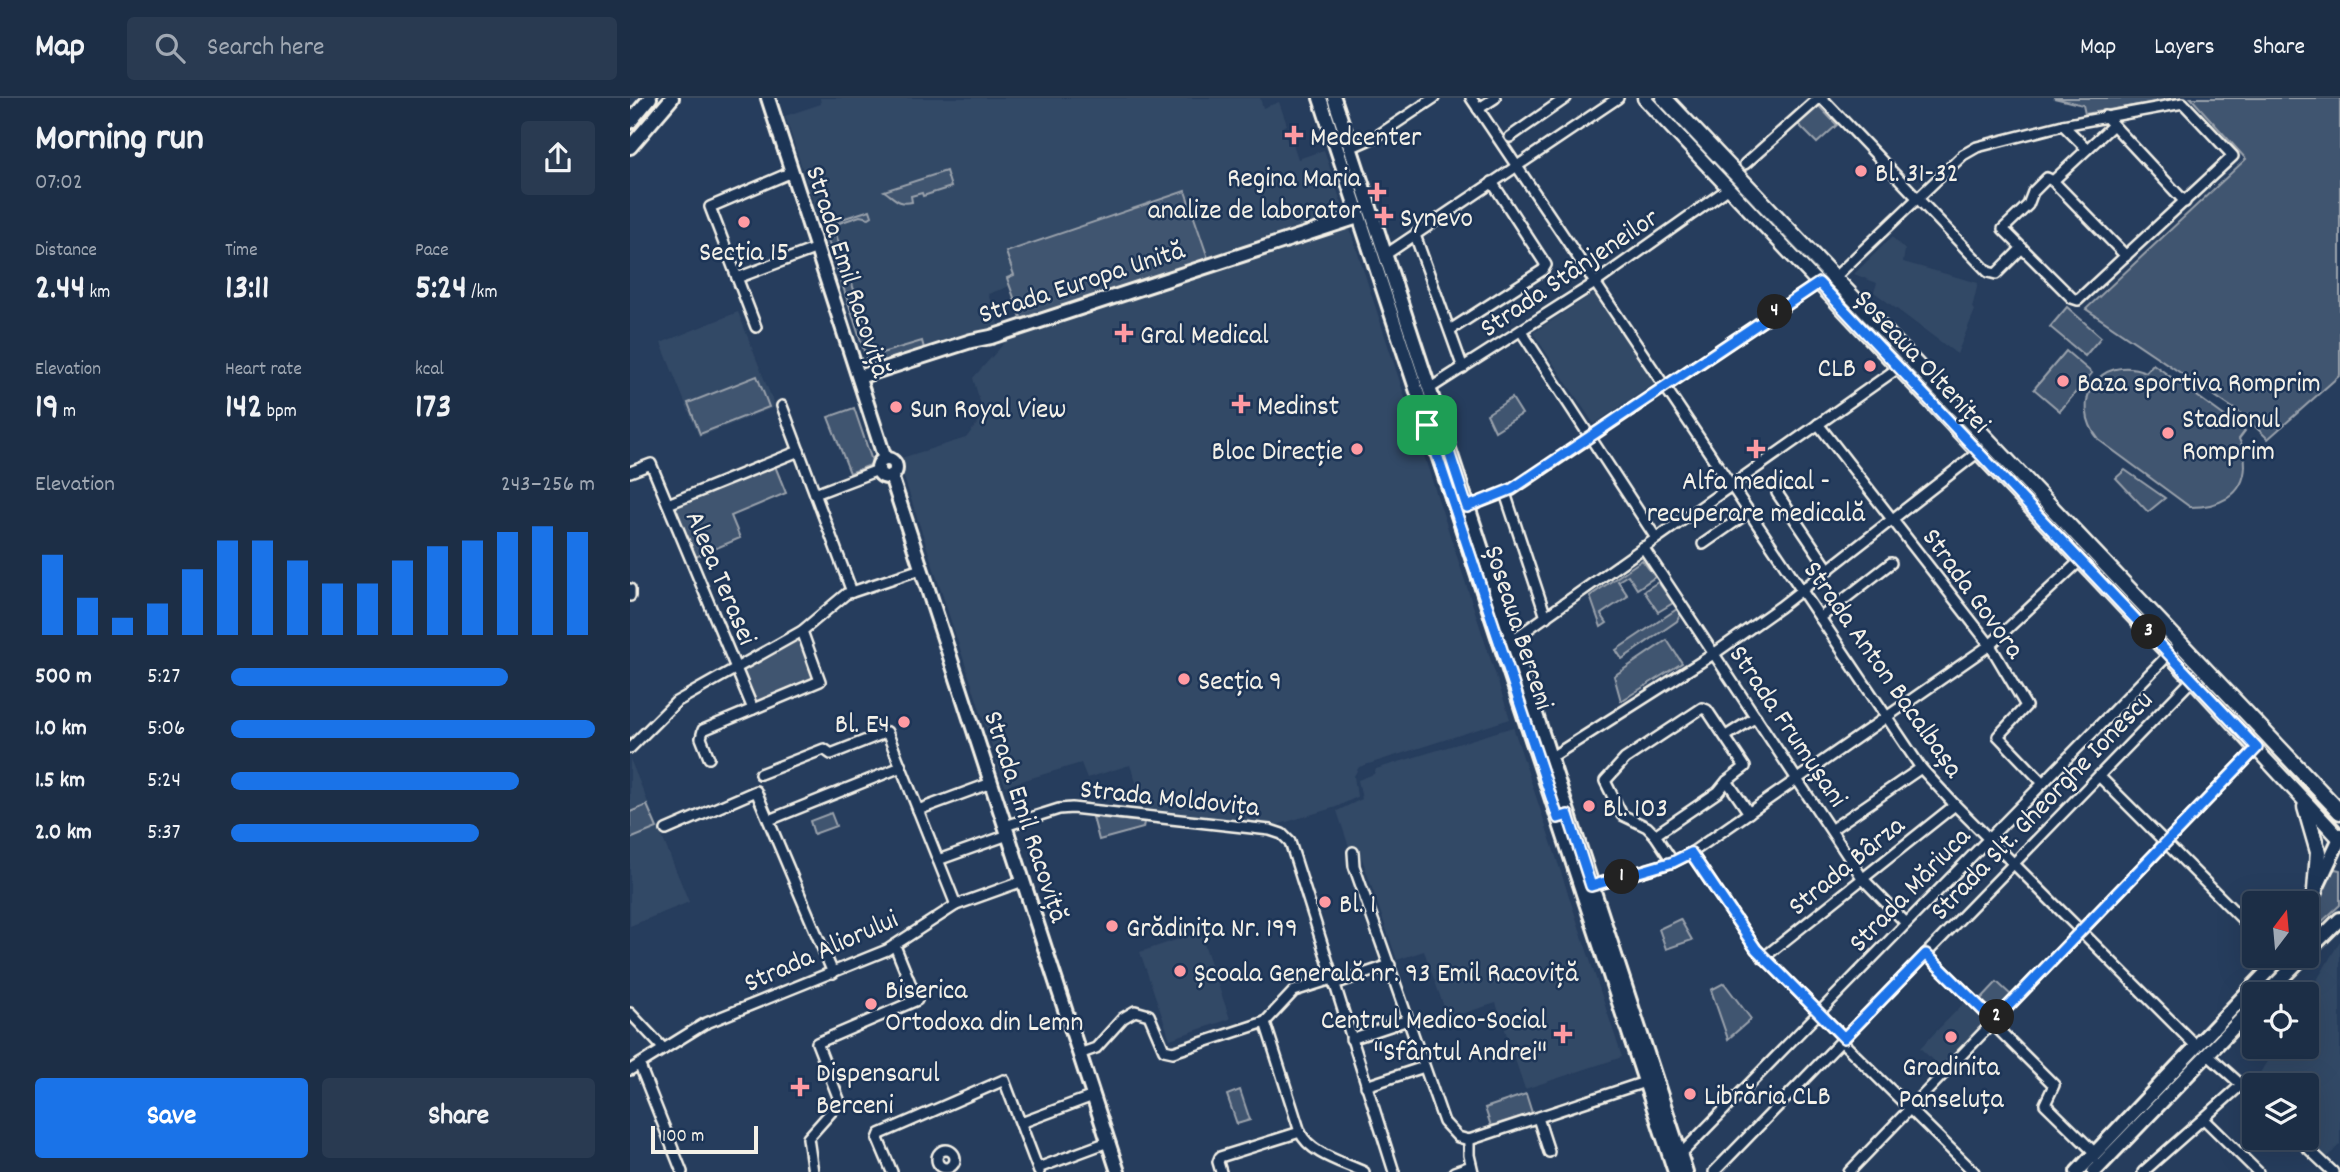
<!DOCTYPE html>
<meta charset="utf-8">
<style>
:root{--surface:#1c2e46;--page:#293a51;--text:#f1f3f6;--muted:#a0a8b3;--line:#3a4a5f;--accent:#1a73e8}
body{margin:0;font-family:Dekko,sans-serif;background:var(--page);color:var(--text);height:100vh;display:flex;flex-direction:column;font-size:26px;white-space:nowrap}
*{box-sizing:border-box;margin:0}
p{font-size:23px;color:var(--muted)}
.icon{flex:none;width:38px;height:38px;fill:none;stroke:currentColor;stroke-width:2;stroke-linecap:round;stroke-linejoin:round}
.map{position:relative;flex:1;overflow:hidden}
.panel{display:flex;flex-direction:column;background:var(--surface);width:630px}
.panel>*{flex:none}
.needle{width:46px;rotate:16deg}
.buttons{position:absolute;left:1612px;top:793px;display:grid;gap:14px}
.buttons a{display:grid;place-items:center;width:77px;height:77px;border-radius:7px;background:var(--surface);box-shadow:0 7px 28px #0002,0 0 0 2px var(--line);font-size:35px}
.scale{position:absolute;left:21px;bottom:18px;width:107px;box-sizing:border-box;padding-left:7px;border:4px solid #f4f1e8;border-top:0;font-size:19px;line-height:24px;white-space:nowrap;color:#f4f1e8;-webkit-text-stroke:5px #1d3557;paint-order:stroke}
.pin{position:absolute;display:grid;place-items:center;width:60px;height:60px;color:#fff;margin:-30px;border-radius:14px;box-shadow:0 4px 10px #0006}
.km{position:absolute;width:35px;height:35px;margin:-18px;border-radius:50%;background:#222;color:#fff;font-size:19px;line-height:35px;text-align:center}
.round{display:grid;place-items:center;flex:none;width:74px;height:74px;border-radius:7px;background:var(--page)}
.summary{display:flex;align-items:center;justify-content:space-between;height:119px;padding:0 35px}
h1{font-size:38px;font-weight:800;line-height:52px}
.metrics{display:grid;grid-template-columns:repeat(3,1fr);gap:10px;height:119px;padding:7px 35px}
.metrics div{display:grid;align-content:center}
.metrics b{font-size:35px;font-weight:800}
.metrics small{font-size:19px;font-weight:400}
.metrics p{font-size:19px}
.chart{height:196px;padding:14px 35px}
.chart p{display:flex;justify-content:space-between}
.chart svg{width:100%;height:126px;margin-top:7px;stroke:var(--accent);stroke-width:6}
.button{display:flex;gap:14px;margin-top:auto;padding:14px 35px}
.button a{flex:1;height:80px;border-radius:7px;background:var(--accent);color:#fff;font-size:28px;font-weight:800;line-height:80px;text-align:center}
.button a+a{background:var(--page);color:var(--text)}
ul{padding:0 35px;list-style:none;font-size:23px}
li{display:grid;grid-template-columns:112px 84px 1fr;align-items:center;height:52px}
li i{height:18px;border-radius:9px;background:var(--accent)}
header{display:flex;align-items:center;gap:42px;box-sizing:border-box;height:98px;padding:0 35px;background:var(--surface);border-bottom:2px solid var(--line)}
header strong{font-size:33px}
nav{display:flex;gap:38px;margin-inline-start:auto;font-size:24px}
.search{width:490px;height:63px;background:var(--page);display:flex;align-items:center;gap:18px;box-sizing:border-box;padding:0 24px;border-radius:7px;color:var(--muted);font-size:26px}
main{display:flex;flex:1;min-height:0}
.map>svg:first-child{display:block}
</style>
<header>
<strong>Map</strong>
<div class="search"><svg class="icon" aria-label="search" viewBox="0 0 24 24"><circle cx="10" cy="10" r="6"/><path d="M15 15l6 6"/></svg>Search here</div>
<nav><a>Map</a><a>Layers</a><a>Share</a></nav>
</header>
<main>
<section class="panel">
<div class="summary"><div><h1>Morning run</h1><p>07:02</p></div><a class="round"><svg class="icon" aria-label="share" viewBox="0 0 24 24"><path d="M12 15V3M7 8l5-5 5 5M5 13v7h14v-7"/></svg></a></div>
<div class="metrics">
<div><p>Distance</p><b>2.44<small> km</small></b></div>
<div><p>Time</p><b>13:11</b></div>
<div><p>Pace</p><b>5:24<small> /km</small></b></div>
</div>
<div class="metrics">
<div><p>Elevation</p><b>19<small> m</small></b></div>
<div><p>Heart rate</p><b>142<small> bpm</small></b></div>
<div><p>kcal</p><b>173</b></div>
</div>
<div class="chart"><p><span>Elevation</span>243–256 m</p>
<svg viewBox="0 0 160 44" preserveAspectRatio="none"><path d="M5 44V16M15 44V31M25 44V38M35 44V33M45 44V21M55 44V11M65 44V11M75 44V18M85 44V26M95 44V26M105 44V18M115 44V13M125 44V11M135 44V8M145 44V6M155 44V8"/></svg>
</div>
<ul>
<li><b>500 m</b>5:27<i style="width:76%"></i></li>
<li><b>1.0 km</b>5:06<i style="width:100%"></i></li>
<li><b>1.5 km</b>5:24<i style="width:79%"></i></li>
<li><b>2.0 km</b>5:37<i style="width:68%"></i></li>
</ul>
<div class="button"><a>Save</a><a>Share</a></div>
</section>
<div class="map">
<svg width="1710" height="1074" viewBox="0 0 1710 1074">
<rect width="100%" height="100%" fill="#263d5d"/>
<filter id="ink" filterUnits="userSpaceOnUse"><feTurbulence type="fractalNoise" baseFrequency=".0143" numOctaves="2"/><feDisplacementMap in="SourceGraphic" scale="14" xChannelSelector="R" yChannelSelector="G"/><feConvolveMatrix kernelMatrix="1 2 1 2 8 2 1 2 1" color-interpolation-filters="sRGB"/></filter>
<g filter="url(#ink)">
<g fill="#334966">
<polygon points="190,0 630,0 633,10 649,4 657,27 652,29 659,47 663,46 668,61 694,52 717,122 580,166 556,95 377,155 385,178 378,180 380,188 358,196 372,238 241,280 155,18 191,6"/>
<polygon points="718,125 880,621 729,669 724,678 727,699 706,709 640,729 517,715 500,667 457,680 451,665 375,688 268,361 336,340 354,317 343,280 378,241 377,237"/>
<polygon points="1262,139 1275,152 1273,164 1348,185 1342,210 1345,212 1327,256 1244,194 1247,185 1224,176"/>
<polygon points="965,194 1026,285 964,326 903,235"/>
<polygon points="108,214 145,309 69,339 31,245"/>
<polygon points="883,629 992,959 895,991 866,905 818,920 794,853 767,862 729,752 721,755 707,713 732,701 728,682 744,676 746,671"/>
<polygon points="0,661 59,804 0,828"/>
<polygon points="570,834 600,921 540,941 510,854"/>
<polygon points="1710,843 1710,1046 1695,1062 1671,1040 1676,1040 1676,987 1624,987 1624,995 1620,991 1646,949 1676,948 1677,899"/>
<polygon points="1336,903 1357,923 1311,970 1290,950"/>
</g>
<g fill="#40546f" stroke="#9aa2ac" stroke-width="2">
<polygon points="1424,0 1550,0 1455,16 1453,7"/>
<polygon points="1561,0 1710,0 1710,277 1638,341 1613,317 1456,211 1616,61"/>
<polygon points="1187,6 1207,27 1187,45 1167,25"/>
<path d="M316,73L321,89L293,98L292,95L281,98L282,104C268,107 265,100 254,93Z"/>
<polygon points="555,93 579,163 393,225 377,180 384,177 376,154"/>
<polygon points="240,112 242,118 239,120 230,118 203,127 245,257 292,243 295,254 240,271 193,127"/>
<polygon points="1437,209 1471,239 1455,258 1420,229"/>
<polygon points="1436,253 1462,275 1430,313 1404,291"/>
<path d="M1523,266L1615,333L1609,341C1614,349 1615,358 1615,368C1614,399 1587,409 1560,409L1469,342C1438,304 1469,255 1516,274Z"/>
<polygon points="127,278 139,309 70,336 58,305"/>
<polygon points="882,300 892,316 865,333 857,316"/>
<polygon points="224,310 243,366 220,375 198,319"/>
<polygon points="143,363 156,395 101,418 110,440 61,461 38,406"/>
<polygon points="1495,372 1535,400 1518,414 1486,380"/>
<polygon points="1012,462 1025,479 1007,491 998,477 988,483 998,498 971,516 977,525 971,529 960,498"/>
<polygon points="1028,484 1043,505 1028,514 1014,493"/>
<polygon points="1047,511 1050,517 1047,523 992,561 986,552"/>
<polygon points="169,539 187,581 124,608 109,573"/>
<polygon points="1037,542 1052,565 991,603 984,578"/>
<polygon points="17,707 27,730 0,741 0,714"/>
<polygon points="201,715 206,728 184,736 180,723"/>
<polygon points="463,719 514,724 513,730 469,742"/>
<polygon points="1705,771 1710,772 1710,807 1677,837 1677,826 1699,776"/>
<polygon points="1050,821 1062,842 1036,851 1029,831"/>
<polygon points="1367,884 1381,897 1362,916 1349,903"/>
<polygon points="1094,885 1121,921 1098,941 1081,892"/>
<polygon points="610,992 620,1022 607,1026 597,997"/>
<polygon points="896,996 902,1015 861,1028 855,1010"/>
</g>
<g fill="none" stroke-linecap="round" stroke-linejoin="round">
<g stroke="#f4f1e8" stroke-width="14">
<g id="street">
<polyline points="841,0 1291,670 1325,707 1567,949"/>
<polyline points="1192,0 1358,174 1366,176 1392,150"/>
<polyline points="848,11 865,0"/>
<polyline points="1475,18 1555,104"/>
<polyline points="1433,27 1457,51"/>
<polyline points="880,39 936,0"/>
<polyline points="720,50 747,38 804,0"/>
<polyline points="1115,66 1189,0"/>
<polyline points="1423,83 1496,158"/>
<polyline points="1423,83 1483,27"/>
<polyline points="785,137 833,270"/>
<polyline points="755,157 988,0"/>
<polyline points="107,180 187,150"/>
<polyline points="1204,180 1333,57 1347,49 1433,27 1553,5 1603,58 1448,202 1442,200 1373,131 1398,107 1403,94 1417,80 1423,83"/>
<polyline points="126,229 80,109 162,74"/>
<polyline points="820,232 913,172 916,167 862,84"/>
<polyline points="891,233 1026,440"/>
<polyline points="799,291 965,185 1099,90"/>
<polyline points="152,308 222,494"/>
<polyline points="1188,326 1360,547 1396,608 1368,638 1413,685"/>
<polyline points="0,374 21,366 123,611"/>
<polyline points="875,395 916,519"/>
<polyline points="1147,395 1199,472"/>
<polyline points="185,396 248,372"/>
<polyline points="38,406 169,353"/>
<polyline points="837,409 882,392 1189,185"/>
<polyline points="1073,446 1119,414"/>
<polyline points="1013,449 1233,781 1276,825"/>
<polyline points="0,491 0,498"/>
<polyline points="1190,520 1261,465"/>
<polyline points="881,543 1268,270"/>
<polygon points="1072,610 1077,612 1115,669 1097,683 1088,694 1025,737 1017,729 992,717 975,683 995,661"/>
<polyline points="1096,638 1126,619"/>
<polyline points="0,650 46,604 172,533 216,496 291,471"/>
<polyline points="79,660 71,640 73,632 190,583 172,533"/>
<polyline points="920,660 1085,555 1150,509 1351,352"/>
<polyline points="130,676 194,651 201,656 257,634 326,807"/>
<polyline points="1469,678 1613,822"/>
<polyline points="1097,683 1119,715"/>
<polyline points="288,712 361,685"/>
<polyline points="139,722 271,669"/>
<polyline points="375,728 429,711 442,710 640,732 652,736 660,744 764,1074"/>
<polyline points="1202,731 1291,670"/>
<polyline points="36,732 126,693 203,875"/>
<polyline points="1025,737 1043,764"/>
<polyline points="723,754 724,768 814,1024 828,1039 839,1042"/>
<polyline points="1061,755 1126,851 1214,940"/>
<polyline points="308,762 378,737"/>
<polyline points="962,788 1043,764 1061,755 1360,547 1453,460"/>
<polyline points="1296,856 1364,923"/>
<polyline points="1133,860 1325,707"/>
<polyline points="704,886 760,867"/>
<polyline points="0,915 34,951"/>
<polyline points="635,924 670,1034"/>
<polyline points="1362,925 1424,987 1415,1006 1465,1055"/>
<polyline points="721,941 778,922"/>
<polyline points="1211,943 1344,1074"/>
<polyline points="449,956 466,950 493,920 505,913 519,917 534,952 543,954 635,924 664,893 702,881"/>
<polyline points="1578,957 1624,998"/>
<polyline points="10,968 52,1074"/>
<polyline points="0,972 74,926 257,852 326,807 393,783"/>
<polyline points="736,988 794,969"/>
<polyline points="908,1020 919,1054"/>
<polyline points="1574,1021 1628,1074"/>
<polyline points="391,1025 463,998"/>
<polyline points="1667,1040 1703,1074"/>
<polyline points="839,1042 1015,984"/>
<polyline points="839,1042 839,1057 843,1074"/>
<circle cx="316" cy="1061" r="9"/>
<polyline points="1050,1057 1543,552"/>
<polyline points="408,1070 478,1044"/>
<polyline points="183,1074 178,1040 210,1004 187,945 287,902 265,848"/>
<polyline points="262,1074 248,1041 250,1036 374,982 409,1074"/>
<path d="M591,1074L588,1064L590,1059L670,1034C680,1056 713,1064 734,1074"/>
<polyline points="824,1074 841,1068"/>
<polyline points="1084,1074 1563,581"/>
<polyline points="1219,1074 1627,650"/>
<polyline points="1513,1074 1610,988"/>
</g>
</g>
<g stroke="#f4f1e8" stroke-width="18">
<g id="secondary">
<polyline points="138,0 255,361"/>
<polyline points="690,0 1045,1074"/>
<polyline points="704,0 1056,1074"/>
<polyline points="0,24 20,0"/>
<polyline points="0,49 42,0"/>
<polyline points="229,279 341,243 361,239 728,119"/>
<circle cx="257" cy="370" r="9"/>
<polyline points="261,378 488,1074"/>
<polyline points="1676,812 1710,740"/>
<polyline points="1676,855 1710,821"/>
<polyline points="1636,896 1674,858"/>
<polyline points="1447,1074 1652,858"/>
<polyline points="1464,1074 1624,908"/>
</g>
</g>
<g stroke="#f4f1e8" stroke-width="19">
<g id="primary">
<polyline points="1015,0 1563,581 1710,740"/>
<polyline points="1034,0 1710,714"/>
<polyline points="1675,709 1688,754 1685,793"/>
</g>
</g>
<use href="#street" stroke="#1d3557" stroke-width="9"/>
<use href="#secondary" stroke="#1d3557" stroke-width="12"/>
<use href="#primary" stroke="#1d3557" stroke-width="14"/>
<polyline stroke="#f4f1e8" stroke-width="2" points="1023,0 1710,730"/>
</g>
</g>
<g fill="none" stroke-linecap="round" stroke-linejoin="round" filter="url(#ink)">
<g stroke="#fff" stroke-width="14">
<polygon id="route" points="1189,185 1627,650 1364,923 1296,856 1214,940 1126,851 1061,755 1043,764 961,788 938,717 928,720 797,327 809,323 837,409 882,391"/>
</g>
<use href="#route" stroke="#1a73e8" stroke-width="9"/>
</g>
<g fill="#ff9aa2" stroke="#1d3557" stroke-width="2.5">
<path d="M660.5 26.5h7v7h7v7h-7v7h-7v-7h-7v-7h7z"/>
<circle cx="1231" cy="73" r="7"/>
<path d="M743.5 83.5h7v7h7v7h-7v7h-7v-7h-7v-7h7z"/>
<path d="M750.5 107.5h7v7h7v7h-7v7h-7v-7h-7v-7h7z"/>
<circle cx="114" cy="124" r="7"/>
<path d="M490.5 224.5h7v7h7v7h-7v7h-7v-7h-7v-7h7z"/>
<circle cx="1240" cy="268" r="7"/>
<circle cx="1433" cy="283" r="7"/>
<path d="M607.5 295.5h7v7h7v7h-7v7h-7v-7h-7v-7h7z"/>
<circle cx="266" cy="309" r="7"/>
<circle cx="1538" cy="335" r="7"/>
<circle cx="727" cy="351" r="7"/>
<path d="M1122.5 340.5h7v7h7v7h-7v7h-7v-7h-7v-7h7z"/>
<circle cx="554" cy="581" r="7"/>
<circle cx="274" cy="624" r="7"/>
<circle cx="959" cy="708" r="7"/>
<circle cx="695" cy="804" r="7"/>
<circle cx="482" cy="828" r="7"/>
<circle cx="550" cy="873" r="7"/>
<circle cx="241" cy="906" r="7"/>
<path d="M929.5 925.5h7v7h7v7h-7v7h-7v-7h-7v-7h7z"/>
<circle cx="1321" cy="939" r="7"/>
<path d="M166.5 978.5h7v7h7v7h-7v7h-7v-7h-7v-7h7z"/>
<circle cx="1060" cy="996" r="7"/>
</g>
<g text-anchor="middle" stroke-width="5" stroke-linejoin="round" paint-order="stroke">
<g font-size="28" fill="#f4f1e8" stroke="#1d3557" text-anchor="start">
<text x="680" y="47">Medcenter</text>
<text x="1245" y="83">Bl. 31-32</text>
<text x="731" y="88" text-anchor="end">Regina Maria<tspan x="731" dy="32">analize de laborator</tspan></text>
<text x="770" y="128">Synevo</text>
<text x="114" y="162" text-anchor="middle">Secția 15</text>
<text x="510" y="245">Gral Medical</text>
<text x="1226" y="278" text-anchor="end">CLB</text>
<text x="1447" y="293">Baza sportiva Romprim</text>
<text x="627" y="316">Medinst</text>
<text x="280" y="319">Sun Royal View</text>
<text x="1552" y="329">Stadionul<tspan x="1552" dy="32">Romprim</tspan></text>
<text x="713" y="361" text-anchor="end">Bloc Direcție</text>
<text x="1126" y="391" text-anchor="middle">Alfa medical -<tspan x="1126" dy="32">recuperare medicală</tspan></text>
<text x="568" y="591">Secția 9</text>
<text x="260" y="634" text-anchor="end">Bl. E4</text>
<text x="973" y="718">Bl. 103</text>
<text x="709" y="814">Bl. 1</text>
<text x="496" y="838">Grădinița Nr. 199</text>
<text x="564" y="883">Școala Generală nr. 93 Emil Racoviță</text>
<text x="255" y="900">Biserica<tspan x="255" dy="32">Ortodoxa din Lemn</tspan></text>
<text x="917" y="930" text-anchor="end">Centrul Medico-Social<tspan x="917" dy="32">"Sfântul Andrei"</tspan></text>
<text x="1321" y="977" text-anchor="middle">Gradinita<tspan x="1321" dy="32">Panseluța</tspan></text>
<text x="186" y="983">Dispensarul<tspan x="186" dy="32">Berceni</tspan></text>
<text x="1074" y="1006">Librăria CLB</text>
</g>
<g font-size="28" fill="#f4f1e8" stroke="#1d3557">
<text transform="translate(220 173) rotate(72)" y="10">Strada Emil Racoviță</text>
<text transform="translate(938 173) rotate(-34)" y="10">Strada Stânjeneilor</text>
<text transform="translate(451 182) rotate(-18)" y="10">Strada Europa Unită</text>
<text transform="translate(1294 262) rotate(47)" y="10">Șoseaua Olteniței</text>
<text transform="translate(93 479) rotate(67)" y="10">Aleea Terasei</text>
<text transform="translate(1345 494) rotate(54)" y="10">Strada Govora</text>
<text transform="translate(891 529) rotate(72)" y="10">Șoseaua Berceni</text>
<text transform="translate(1255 570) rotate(55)" y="10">Strada Anton Bacalbașa</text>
<text transform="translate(1160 627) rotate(56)" y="10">Strada Frumușani</text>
<text transform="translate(540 698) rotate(6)" y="10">Strada Moldovița</text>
<text transform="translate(1410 706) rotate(-46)" y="10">Strada Slt. Gheorghe Ionescu</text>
<text transform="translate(398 718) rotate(72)" y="10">Strada Emil Racoviță</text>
<text transform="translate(1215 766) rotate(-39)" y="10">Strada Bârza</text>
<text transform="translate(1278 790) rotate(-46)" y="10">Strada Măriuca</text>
<text transform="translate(190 851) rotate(-24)" y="10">Strada Aliorului</text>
</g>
</g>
</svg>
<div class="buttons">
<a><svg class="needle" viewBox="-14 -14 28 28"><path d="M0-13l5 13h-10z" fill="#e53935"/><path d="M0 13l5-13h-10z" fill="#a0a8b3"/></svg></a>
<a><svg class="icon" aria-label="locate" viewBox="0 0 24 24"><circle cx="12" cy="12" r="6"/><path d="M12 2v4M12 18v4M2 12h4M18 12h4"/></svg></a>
<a><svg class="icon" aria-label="layers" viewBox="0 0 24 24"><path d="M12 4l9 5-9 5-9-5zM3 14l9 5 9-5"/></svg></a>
</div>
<div class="scale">100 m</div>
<div class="pin" style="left:797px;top:327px;background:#1e9e55"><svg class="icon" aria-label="arrive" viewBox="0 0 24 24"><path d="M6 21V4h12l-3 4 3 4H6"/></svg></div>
<b class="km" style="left:992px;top:779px">1</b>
<b class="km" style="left:1367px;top:919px">2</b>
<b class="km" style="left:1519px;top:534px">3</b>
<b class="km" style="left:1145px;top:214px">4</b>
</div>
</main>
